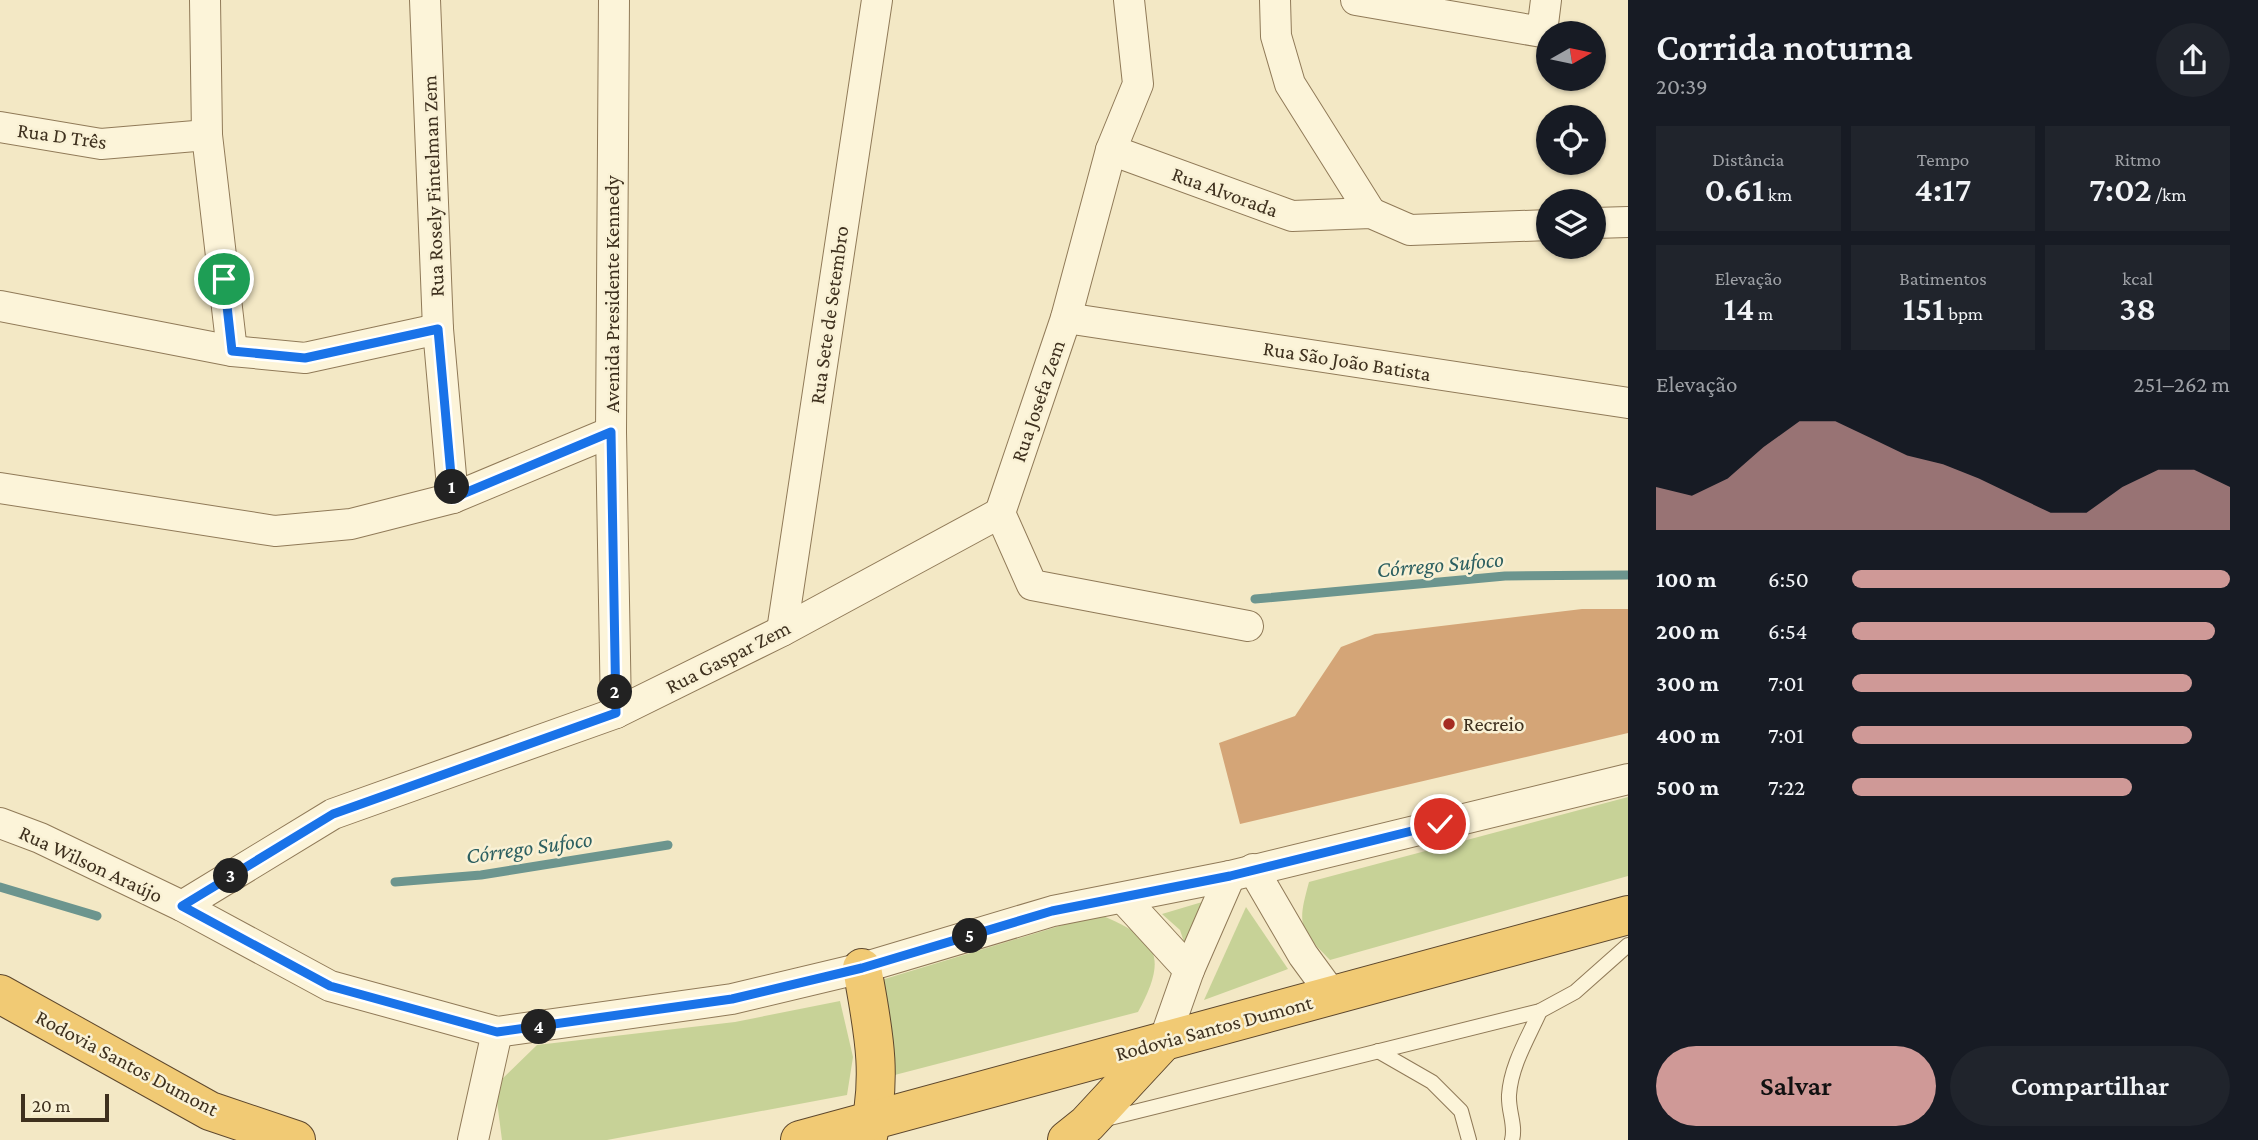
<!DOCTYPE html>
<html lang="pt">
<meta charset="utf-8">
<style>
:root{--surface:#171b24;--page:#20242c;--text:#f1f3f6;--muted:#9ea1a6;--accent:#cf9997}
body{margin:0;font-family:"Crimson Pro",serif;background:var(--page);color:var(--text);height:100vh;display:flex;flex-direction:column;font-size:26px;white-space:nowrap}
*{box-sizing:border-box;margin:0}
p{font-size:23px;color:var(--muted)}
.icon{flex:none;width:38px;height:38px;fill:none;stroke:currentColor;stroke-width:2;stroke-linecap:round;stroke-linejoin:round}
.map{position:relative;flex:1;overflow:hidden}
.sheet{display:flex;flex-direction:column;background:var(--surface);width:630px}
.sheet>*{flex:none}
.needle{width:46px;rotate:81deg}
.fabs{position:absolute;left:1536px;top:21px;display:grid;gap:14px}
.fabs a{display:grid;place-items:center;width:70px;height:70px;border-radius:50%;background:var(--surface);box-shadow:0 2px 5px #0004;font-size:35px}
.scale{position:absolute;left:21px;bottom:18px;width:88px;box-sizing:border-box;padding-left:7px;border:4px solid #3e301e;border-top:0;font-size:19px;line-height:24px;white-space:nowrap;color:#3e301e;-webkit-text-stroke:5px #f9f1d5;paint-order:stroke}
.pin{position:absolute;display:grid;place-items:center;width:60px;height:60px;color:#fff;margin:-30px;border:4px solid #fff;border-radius:50%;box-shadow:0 2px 7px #0007}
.km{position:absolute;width:35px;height:35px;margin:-18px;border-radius:50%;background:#222;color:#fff;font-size:19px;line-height:35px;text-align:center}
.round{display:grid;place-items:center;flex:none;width:74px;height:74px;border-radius:37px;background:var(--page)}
.headline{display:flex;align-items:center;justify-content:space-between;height:119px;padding:0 28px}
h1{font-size:38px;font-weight:600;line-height:52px}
.stats{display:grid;grid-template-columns:repeat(3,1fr);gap:10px;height:119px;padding:7px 28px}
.stats div{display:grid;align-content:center;border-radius:0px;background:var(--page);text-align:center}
.stats b{font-size:35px;font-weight:600}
.stats small{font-size:19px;font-weight:400}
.stats p{font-size:19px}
.chart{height:196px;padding:14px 28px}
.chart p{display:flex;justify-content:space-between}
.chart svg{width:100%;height:126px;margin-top:7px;fill:var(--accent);opacity:.7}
.action{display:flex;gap:14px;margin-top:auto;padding:14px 28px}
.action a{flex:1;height:80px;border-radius:42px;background:var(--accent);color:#111;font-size:28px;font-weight:600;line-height:80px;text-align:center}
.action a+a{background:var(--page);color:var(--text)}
ul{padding:0 28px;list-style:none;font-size:23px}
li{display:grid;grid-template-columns:112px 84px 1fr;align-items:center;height:52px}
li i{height:18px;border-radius:9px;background:var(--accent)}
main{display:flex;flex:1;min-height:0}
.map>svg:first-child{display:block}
</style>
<main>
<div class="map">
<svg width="1628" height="1140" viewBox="0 0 1628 1140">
<rect width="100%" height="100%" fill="#f3e8c5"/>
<g fill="#c7d297">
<path d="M1628,797V876L1330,960C1299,928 1297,926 1309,882Z"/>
<polygon points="1209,900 1185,945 1180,930 1162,914"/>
<polygon points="1246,907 1288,969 1204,1000"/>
<path d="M1103,916C1160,940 1167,958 1138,1012L887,1077L878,981L1066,924Z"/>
<polygon points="840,1001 853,1057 847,1095 607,1140 502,1140 495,1086 537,1045 735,1022"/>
</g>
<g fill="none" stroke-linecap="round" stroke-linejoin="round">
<g stroke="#6c958e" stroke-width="9">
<polyline points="1255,599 1505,576 1628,575"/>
<polyline points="395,882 481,875 668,845"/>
<polyline points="0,887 97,916"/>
</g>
</g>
<polygon fill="#d4a577" points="1582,609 1628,609 1628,733 1240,824 1219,743 1295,716 1341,647 1375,634"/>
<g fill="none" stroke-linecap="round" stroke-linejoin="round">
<g stroke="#907a58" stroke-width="16">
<g id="service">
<polyline points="1378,1051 1432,1082 1461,1111 1469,1140"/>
<polyline points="1106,1119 1540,1011 1575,992 1628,945"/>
<path d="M1512,1140C1516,1125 1508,1111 1509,1095C1511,1065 1528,1038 1540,1011"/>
</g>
</g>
<g stroke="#907a58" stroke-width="32">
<g id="minor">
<polyline points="205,0 207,135 232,351"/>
<polyline points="425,0 438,329 453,498"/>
<polyline points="614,0 611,432 616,713"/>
<polyline points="1129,0 1138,84 1111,150 1066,318 1000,513 1032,585 1248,626"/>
<polyline points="1275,0 1276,36 1290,84 1371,213"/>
<polyline points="1356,0 1542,32 1546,0"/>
<polyline points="0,127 101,144 207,135"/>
<polyline points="1111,150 1292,216 1371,213 1410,230 1549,225"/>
<polyline points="1594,223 1628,222"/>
<polyline points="0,306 232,351 305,358 438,329"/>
<polyline points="1066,318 1628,403"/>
<polyline points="0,488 275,531 351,524 453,498 611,432"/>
<polyline points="782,631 877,0"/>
<polyline points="0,823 40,838 182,906 330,986 497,1032 732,999 862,968 1053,911 1230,876 1628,779"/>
<polyline points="1253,869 1303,955 1333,996"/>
<polyline points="1123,898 1189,970"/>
<polyline points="182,906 333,814 616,713 782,631 1000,513"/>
<polyline points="1164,1041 1189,970 1230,876"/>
<polyline points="473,1140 497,1032"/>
</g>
</g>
<g stroke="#5d472d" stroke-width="40">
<g id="trunk">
<path d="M862,968C873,1029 884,1078 867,1140"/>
<polyline points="0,994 210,1111 296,1140"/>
<polyline points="800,1140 1628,915"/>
<polyline points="1067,1140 1087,1124 1164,1041"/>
</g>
</g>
<use href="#service" stroke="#fcf4d9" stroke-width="14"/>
<use href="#minor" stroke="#fcf4d9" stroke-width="30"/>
<use href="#trunk" stroke="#f1ca74" stroke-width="38"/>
</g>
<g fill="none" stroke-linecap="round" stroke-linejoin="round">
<g stroke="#fff" stroke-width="14">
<polyline id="route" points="224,279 232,351 305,358 438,329 453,498 611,432 616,713 333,814 182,906 330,986 497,1032 732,999 862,968 1052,911 1230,876 1440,824"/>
</g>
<use href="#route" stroke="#1a73e8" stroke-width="9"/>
</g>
<circle fill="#a52c22" stroke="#f9f1d5" stroke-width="2.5" cx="1449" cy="724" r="7"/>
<g text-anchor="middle" stroke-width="5" stroke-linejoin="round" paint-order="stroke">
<g font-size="21" fill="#3e301e" stroke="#f9f1d5">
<text transform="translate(62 136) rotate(8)" y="7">Rua D Três</text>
<text transform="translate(433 186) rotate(-92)" y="7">Rua Rosely Fintelman Zem</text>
<text transform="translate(1225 192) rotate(20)" y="7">Rua Alvorada</text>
<text transform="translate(612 294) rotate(-90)" y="7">Avenida Presidente Kennedy</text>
<text transform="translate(829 315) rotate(-82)" y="7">Rua Sete de Setembro</text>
<text transform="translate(1347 361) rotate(9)" y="7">Rua São João Batista</text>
<text transform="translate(1038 401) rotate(-71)" y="7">Rua Josefa Zem</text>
<text transform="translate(728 657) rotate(-27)" y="7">Rua Gaspar Zem</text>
<text transform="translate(91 864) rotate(25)" y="7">Rua Wilson Araújo</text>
<text transform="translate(1214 1028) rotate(-15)" y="7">Rodovia Santos Dumont</text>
<text transform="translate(127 1063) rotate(28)" y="7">Rodovia Santos Dumont</text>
</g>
<g font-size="21" fill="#3e301e" stroke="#f9f1d5" text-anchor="start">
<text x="1463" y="731">Recreio</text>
</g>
<g font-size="23" font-style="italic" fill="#2c5f60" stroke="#f9f1d5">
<text transform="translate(1440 564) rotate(-5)" y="8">Córrego Sufoco</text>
<text transform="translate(529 847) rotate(-8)" y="8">Córrego Sufoco</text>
</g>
</g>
</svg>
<div class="fabs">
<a><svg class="needle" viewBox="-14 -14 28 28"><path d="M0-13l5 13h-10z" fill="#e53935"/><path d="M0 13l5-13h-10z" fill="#9ea1a6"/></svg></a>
<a><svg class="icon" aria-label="locate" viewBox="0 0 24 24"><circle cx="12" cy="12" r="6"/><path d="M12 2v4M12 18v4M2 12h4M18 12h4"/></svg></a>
<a><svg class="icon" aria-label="layers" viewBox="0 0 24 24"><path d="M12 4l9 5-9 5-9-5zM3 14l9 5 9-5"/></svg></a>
</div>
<div class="scale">20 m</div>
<div class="pin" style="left:224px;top:279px;background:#1e9e55"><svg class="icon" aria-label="arrive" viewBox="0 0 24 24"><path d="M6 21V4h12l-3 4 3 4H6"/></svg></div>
<div class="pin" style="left:1440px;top:824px;background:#d93025"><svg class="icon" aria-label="check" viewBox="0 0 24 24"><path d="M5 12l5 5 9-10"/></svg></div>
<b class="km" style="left:452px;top:487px">1</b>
<b class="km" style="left:615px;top:692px">2</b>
<b class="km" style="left:231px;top:876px">3</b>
<b class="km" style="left:539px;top:1027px">4</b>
<b class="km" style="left:970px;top:936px">5</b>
</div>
<section class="sheet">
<div class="headline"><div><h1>Corrida noturna</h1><p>20:39</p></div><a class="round"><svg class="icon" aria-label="share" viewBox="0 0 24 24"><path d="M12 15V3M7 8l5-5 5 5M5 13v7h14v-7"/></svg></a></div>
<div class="stats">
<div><p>Distância</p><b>0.61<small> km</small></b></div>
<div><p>Tempo</p><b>4:17</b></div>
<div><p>Ritmo</p><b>7:02<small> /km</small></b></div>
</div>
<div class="stats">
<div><p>Elevação</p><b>14<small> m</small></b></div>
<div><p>Batimentos</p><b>151<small> bpm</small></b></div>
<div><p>kcal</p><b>38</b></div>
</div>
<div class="chart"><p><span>Elevação</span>251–262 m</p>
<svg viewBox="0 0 160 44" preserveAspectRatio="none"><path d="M0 44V29L10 32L20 26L30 15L40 6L50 6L60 12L70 18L80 21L90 26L100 32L110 38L120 38L130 29L140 23L150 23L160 29V44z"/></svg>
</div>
<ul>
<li><b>100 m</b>6:50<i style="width:100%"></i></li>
<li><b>200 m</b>6:54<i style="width:96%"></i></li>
<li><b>300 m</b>7:01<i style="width:90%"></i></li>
<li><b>400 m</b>7:01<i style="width:90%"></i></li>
<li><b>500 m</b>7:22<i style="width:74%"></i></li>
</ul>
<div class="action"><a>Salvar</a><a>Compartilhar</a></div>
</section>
</main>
